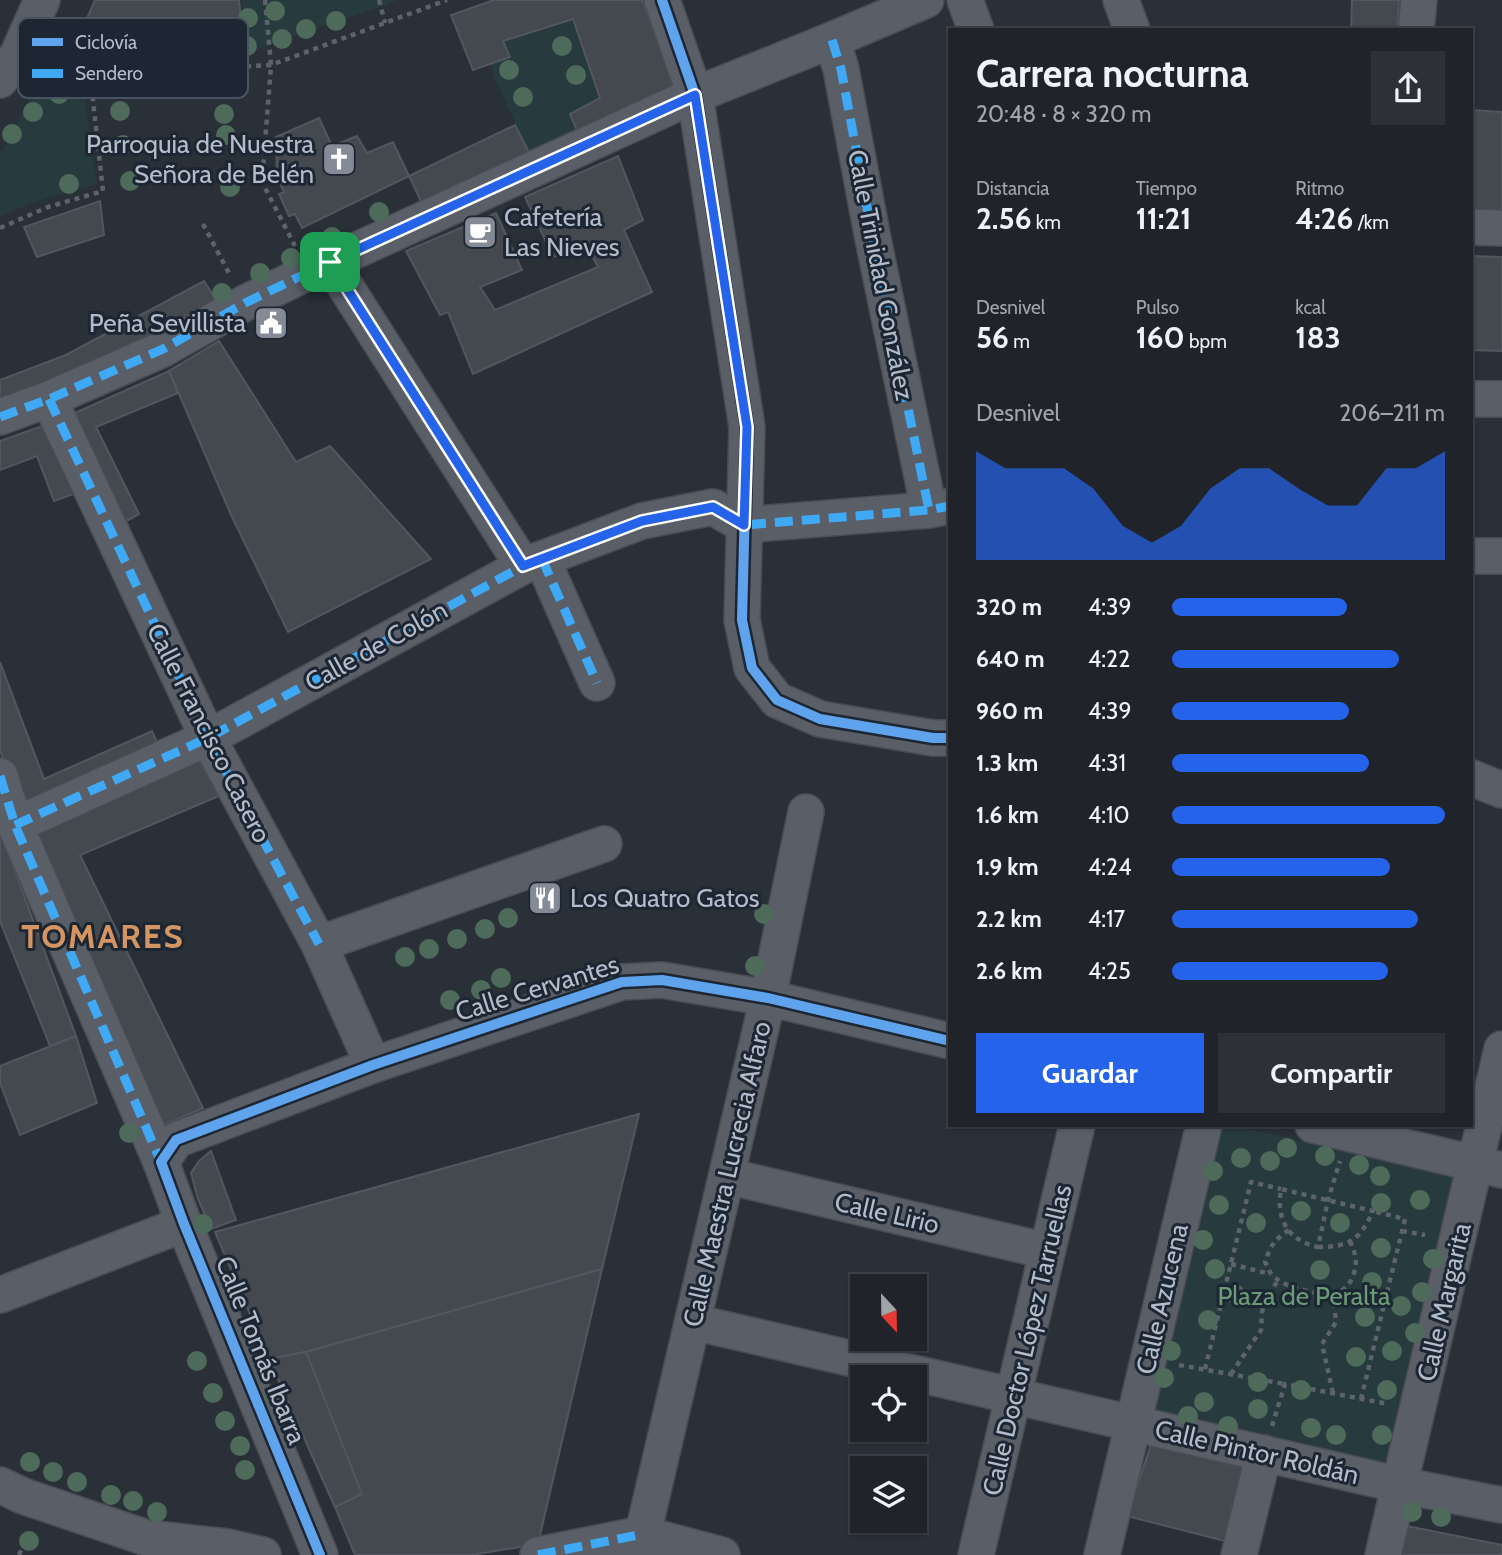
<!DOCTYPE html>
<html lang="es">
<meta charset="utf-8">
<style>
:root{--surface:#20242a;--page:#2d3036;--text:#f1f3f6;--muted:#a2a4a8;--line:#3d4147;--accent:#2563eb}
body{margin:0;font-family:Cabin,sans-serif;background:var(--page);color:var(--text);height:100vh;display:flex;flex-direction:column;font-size:26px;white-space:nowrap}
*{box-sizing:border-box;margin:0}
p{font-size:23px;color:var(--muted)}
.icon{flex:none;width:38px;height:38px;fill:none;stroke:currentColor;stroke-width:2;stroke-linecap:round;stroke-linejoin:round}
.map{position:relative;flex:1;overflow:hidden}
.panel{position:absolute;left:948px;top:28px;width:525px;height:1099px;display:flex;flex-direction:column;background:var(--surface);border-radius:0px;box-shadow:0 2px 5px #0004,0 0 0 2px var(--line)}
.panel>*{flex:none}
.needle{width:46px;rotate:158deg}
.tools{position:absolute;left:850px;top:1274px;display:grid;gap:14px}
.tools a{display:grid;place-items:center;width:77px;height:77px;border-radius:0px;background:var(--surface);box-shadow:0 2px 5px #0004,0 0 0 2px var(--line);font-size:35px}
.pin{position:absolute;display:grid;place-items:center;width:60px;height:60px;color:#fff;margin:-30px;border-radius:14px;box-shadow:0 4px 10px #0006}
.round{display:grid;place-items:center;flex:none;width:74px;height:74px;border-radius:0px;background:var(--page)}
.summary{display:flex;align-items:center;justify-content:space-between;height:119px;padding:0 28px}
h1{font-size:38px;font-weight:700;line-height:52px}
.metrics{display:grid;grid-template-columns:repeat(3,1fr);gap:10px;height:119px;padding:7px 28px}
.metrics div{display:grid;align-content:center}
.metrics b{font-size:30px;font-weight:700}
.metrics small{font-size:19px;font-weight:400}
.metrics p{font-size:19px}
.chart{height:196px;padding:14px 28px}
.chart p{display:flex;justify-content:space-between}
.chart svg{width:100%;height:126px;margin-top:7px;fill:var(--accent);opacity:.7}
.button{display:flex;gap:14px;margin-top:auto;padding:14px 28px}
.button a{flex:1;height:80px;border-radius:0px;background:var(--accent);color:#fff;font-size:28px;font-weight:700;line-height:80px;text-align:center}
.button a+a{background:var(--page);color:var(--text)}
ul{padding:0 28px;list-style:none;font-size:23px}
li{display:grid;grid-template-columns:112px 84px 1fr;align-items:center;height:52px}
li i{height:18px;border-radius:9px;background:var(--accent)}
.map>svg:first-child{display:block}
</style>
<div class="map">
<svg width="1502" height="1555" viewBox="0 0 1502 1555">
<rect width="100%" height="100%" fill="#2a3038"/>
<g fill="#273a3e">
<polygon points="241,0 399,0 246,53"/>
<polygon points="573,19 600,98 570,114 577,131 531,156 494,77 491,64 509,57 503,41"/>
<polygon points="83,88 97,184 41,200 0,216 0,151 4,149 34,90"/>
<polygon points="1215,1125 1232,1125 1461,1178 1392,1469 1146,1415"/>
</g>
<g fill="#444950" stroke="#52575f" stroke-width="2">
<polygon points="95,0 239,0 244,54 66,67"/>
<polygon points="494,0 642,0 676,90 577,131 570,114 600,98 573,19 503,41 510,57 473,70 451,15"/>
<polygon points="1352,0 1399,0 1397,30 1351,30"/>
<polygon points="1472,110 1502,112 1502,218 1472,216"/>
<polygon points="319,118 332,146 357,136 367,153 393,142 409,176 302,228 295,214 289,216 279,194 284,192 277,177 276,137"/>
<polygon points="515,125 531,156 424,208 409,176"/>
<polygon points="618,156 643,220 624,230 652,292 473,374 448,312 440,315 406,251 496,213 522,270 480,287 495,310 598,267 586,245 553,257 525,197"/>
<polygon points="100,201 104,235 37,257 24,227"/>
<polygon points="1472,256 1502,257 1502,351 1472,350"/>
<polygon points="204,281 217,301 162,335 0,401 0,380 66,355"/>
<polygon points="219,341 296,462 330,446 431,559 288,632 232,517 169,371"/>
<polygon points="169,371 178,393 96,427 139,514 119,525 68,416"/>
<polygon points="48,424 79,492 54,501 37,456 0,470 0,441"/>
<polygon points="0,662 44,779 152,731 164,758 24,816 0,750"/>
<polygon points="198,758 219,796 80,855 203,1108 164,1125 32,833"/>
<polygon points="0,831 76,1036 50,1046 0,921"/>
<polygon points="76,1036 97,1103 20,1135 0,1083 0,1066"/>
<polygon points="639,1114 602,1269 306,1352 269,1359 215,1232"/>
<polygon points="211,1151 236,1220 211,1229 198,1199 191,1173 199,1161"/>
<polygon points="602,1269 538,1544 471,1555 355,1555 335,1507 269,1359 306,1352"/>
<polygon points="306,1352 362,1494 335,1507 269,1359"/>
<polygon points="1151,1445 1250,1469 1229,1542 1127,1516"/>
<polygon points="1407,1526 1502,1545 1502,1555 1400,1555"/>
</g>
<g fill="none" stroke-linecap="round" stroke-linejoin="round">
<g stroke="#484c53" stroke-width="38">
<g id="minor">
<polyline points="662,0 695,95 747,427 742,620 752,668 777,700 820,719 933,738 950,738"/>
<polyline points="965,0 976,30"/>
<polyline points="1121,0 1132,30"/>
<polyline points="1416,30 1419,0"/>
<polyline points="832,40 841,69 872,234 929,510"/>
<polyline points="0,80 18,54 42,0"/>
<polyline points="1472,227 1502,228"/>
<polyline points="330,262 523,566"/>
<polyline points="49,399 208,738 319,944 373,1065"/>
<polyline points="1472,399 1502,399"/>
<polyline points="0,417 49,399 163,349 245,303 309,272 695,95 832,40 926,0"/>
<polyline points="1472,556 1502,556"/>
<polyline points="542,559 597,683"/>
<polyline points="0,776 15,825 161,1162 184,1224 320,1555"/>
<polyline points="1472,778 1502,790"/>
<polyline points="15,825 208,738 523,566 642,521 713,507 744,525 929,510 950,506"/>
<polyline points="319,944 604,844"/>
<polyline points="1313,1125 1502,1170"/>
<polyline points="161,1162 176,1140 373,1065 622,982 662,980 768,998 950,1041"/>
<polyline points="727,1176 1047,1251"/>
<polyline points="0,1295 184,1224"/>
<polyline points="693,1322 1400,1485 1502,1505"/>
<polyline points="0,1485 23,1496 147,1538 228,1547 263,1555"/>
<polyline points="538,1555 643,1534 722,1555"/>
<polyline points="638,1555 768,998 806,812"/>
<polyline points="976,1555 1077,1125"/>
<polyline points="1102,1555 1204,1125"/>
<polyline points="1239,1555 1264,1453"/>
<polyline points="1383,1555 1502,1049"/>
</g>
</g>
<g stroke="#5d636a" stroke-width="4.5" stroke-dasharray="5 5" stroke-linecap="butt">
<polyline points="265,0 271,65 262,182 295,246"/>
<polyline points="379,0 385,23"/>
<polyline points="48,62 90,74 271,65 447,0"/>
<polyline points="203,224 230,275"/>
<polyline points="0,228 48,207 103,191 90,74"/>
<path d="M1289,1230C1274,1240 1271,1245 1265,1262C1267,1265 1268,1269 1270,1272C1276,1281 1292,1288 1303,1290C1325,1295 1346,1299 1354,1273C1358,1261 1355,1253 1350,1241"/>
<polyline points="1402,1231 1425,1235"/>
<path d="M1318,1247C1349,1247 1360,1240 1373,1211L1281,1189C1276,1219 1287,1240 1318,1247L1328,1200L1340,1161"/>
<polyline points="1231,1264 1270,1274"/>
<polyline points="1343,1291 1385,1300"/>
<polyline points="1333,1293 1336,1322 1322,1344 1333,1393"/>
<polyline points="1179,1365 1285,1384"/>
<polyline points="1205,1369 1251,1182 1281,1189"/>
<polyline points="1231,1374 1261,1330 1262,1312 1266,1298 1279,1279"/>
<polyline points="1361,1399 1405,1219 1373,1211"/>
<polyline points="1272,1426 1285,1384 1388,1404"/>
<polyline points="19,1555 23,1546"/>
</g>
<use href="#minor" stroke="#5a5e66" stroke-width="35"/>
<g stroke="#3fa9f5" stroke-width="9" stroke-dasharray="18 9" stroke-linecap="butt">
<polyline points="832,40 841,69 872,234 929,510"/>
<polyline points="330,262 523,566"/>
<polyline points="49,399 208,738 319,944"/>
<polyline points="0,417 49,399 163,349 245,303 309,272 695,95"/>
<polyline points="542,559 597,683"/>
<polyline points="0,776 15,825 161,1162"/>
<polyline points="15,825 208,738 523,566 642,521 713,507 744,525 929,510 950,506"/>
<polyline points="538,1555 643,1534"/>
</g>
<g stroke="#1d2633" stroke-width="15">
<g id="cycleway">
<polyline points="662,0 695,95 747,427 742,620 752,668 777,700 820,719 933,738 950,738"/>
<polyline points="320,1555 184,1224 161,1162 176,1140 373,1065 622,982 662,980 768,998 950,1041"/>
</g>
</g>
<use href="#cycleway" stroke="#60a3ed" stroke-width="10"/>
</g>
<g fill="#4e6a5a">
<circle cx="275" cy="11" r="10"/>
<circle cx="248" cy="18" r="10"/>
<circle cx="336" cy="21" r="10"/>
<circle cx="306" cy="29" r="10"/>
<circle cx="282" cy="39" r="10"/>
<circle cx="247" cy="46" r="10"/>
<circle cx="562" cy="46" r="10"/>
<circle cx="509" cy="70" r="10"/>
<circle cx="576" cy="75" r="10"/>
<circle cx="59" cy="94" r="10"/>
<circle cx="523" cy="97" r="10"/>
<circle cx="120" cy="111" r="10"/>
<circle cx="33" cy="112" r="10"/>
<circle cx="224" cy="114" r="10"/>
<circle cx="12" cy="134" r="10"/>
<circle cx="226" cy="135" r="10"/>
<circle cx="123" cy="145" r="10"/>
<circle cx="130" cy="181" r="10"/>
<circle cx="69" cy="184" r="10"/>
<circle cx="230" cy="187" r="10"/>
<circle cx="379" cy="212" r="10"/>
<circle cx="332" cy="237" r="10"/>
<circle cx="291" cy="258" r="10"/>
<circle cx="260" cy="273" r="10"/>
<circle cx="222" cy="293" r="10"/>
<circle cx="764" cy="914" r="10"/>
<circle cx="508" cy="918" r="10"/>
<circle cx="485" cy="929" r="10"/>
<circle cx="457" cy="939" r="10"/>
<circle cx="429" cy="949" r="10"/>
<circle cx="405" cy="957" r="10"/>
<circle cx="755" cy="966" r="10"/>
<circle cx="501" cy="978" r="10"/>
<circle cx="481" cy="990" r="10"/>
<circle cx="450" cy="1000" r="10"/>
<circle cx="129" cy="1133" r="10"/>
<circle cx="1287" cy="1148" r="10"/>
<circle cx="1325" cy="1156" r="10"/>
<circle cx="1241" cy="1158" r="10"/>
<circle cx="1270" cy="1161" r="10"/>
<circle cx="1359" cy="1165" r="10"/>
<circle cx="1213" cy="1171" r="10"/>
<circle cx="1380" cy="1176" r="10"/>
<circle cx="1420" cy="1200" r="10"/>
<circle cx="1381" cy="1203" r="10"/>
<circle cx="1219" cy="1205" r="10"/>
<circle cx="1301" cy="1211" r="10"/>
<circle cx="1256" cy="1223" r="10"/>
<circle cx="1340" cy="1223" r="10"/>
<circle cx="203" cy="1224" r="10"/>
<circle cx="1203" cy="1240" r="10"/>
<circle cx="1381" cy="1248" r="10"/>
<circle cx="1433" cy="1259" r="10"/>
<circle cx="1215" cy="1269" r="10"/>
<circle cx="1320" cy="1270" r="10"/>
<circle cx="1372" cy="1282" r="10"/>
<circle cx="1422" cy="1292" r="10"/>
<circle cx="1235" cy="1294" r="10"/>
<circle cx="1401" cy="1306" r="10"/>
<circle cx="1365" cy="1317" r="10"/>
<circle cx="1208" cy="1320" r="10"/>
<circle cx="1415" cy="1333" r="10"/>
<circle cx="1171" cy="1351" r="10"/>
<circle cx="1392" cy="1351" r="10"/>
<circle cx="1356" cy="1357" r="10"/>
<circle cx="197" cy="1361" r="10"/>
<circle cx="1164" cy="1378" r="10"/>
<circle cx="1258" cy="1382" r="10"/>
<circle cx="1301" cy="1390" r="10"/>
<circle cx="1387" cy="1390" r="10"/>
<circle cx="213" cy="1393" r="10"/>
<circle cx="274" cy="1396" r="10"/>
<circle cx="1204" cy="1402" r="10"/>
<circle cx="1258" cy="1409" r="10"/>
<circle cx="1188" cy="1416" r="10"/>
<circle cx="225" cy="1421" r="10"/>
<circle cx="1228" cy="1426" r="10"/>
<circle cx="1311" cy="1428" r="10"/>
<circle cx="1336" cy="1435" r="10"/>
<circle cx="1382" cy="1435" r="10"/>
<circle cx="240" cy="1446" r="10"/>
<circle cx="30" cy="1462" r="10"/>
<circle cx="245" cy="1470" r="10"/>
<circle cx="53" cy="1472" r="10"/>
<circle cx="77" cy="1482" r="10"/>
<circle cx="111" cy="1495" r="10"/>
<circle cx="133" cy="1501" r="10"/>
<circle cx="157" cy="1512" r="10"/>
<circle cx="1412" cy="1512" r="10"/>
<circle cx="1441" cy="1517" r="10"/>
<circle cx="29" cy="1541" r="10"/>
</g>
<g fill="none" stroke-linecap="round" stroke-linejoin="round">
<g stroke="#fff" stroke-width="14">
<polygon id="route" points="695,95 747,427 744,525 713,507 642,521 523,566 330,262"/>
</g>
<use href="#route" stroke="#2563eb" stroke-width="9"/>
</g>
<defs>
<g id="church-square" transform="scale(1.75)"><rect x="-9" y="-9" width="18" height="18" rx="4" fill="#848b96" stroke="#1d2633"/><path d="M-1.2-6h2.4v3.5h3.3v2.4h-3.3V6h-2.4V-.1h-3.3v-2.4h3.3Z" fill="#fff"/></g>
<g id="cafe-square" transform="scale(1.75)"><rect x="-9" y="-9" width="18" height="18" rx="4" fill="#848b96" stroke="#1d2633"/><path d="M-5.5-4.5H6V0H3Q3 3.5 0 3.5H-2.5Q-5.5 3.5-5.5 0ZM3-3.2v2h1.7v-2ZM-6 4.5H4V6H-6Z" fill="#fff"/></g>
<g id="civic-square" transform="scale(1.75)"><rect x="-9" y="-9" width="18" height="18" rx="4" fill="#848b96" stroke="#1d2633"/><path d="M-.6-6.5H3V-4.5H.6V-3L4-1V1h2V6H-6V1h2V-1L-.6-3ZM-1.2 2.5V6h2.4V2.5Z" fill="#fff"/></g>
<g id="restaurant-square" transform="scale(1.75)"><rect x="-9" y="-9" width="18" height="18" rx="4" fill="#848b96" stroke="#1d2633"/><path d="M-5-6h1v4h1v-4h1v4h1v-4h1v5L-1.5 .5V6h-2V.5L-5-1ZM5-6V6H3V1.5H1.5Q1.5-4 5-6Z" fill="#fff"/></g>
</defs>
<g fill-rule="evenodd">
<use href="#church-square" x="339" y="159"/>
<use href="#cafe-square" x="480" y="232"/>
<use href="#civic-square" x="271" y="323"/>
<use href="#restaurant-square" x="545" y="898"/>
</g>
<g text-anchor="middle" stroke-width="6" stroke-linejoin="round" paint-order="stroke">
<g font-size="26" fill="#b4bcc9" stroke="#1d2633" text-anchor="end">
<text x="314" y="153">Parroquia de Nuestra<tspan x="314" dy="30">Señora de Belén</tspan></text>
<text x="504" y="226" text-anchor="start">Cafetería<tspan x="504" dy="30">Las Nieves</tspan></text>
<text x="246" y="332">Peña Sevillista</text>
<text x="570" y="907" text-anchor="start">Los Quatro Gatos</text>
</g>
<g font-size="26" fill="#b4bcc9" stroke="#1d2633">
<text transform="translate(881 275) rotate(79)" y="9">Calle Trinidad González</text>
<text transform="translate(376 646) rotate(-29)" y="9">Calle de Colón</text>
<text transform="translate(209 733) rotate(63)" y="9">Calle Francisco Casero</text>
<text transform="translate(537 988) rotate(-17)" y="9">Calle Cervantes</text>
<text transform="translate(727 1174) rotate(-77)" y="9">Calle Maestra Lucrecia Alfaro</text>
<text transform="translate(887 1213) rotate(13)" y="9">Calle Lirio</text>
<text transform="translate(1162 1299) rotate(-77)" y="9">Calle Azucena</text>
<text transform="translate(1444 1302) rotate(-77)" y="9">Calle Margarita</text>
<text transform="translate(1027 1340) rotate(-77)" y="9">Calle Doctor López Tarruellas</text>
<text transform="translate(261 1350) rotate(68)" y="9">Calle Tomás Ibarra</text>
<text transform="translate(1257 1452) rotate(13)" y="9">Calle Pintor Roldán</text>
</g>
<g font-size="26" fill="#6b9a76" stroke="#1d2633">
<text x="1304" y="1305">Plaza de Peralta</text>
</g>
<g font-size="33" font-weight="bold" letter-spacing="2" fill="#d59563" stroke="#1d2633">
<text x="103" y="948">TOMARES</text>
</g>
</g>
<rect x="18" y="18" width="230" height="80" rx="10" fill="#1d2633" stroke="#4a5360" stroke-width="2"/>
<rect x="32" y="38" width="31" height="8" fill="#60a3ed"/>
<rect x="32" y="69" width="31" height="9" fill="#3fa9f5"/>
<g font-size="19" fill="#b4bcc9">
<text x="75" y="49">Ciclovía</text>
<text x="75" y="80">Sendero</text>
</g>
</svg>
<div class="tools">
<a><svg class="needle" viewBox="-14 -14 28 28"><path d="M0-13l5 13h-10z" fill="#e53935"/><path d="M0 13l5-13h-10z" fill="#a2a4a8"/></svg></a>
<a><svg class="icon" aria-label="locate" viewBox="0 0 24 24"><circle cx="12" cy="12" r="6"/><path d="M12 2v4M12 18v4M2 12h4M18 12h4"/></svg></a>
<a><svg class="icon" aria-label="layers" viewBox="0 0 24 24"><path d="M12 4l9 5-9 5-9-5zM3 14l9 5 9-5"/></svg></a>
</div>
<div class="pin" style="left:330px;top:262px;background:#1e9e55"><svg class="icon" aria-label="arrive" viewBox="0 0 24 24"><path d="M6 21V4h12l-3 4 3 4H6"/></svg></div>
<section class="panel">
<div class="summary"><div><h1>Carrera nocturna</h1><p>20:48 · 8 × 320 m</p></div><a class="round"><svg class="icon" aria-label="share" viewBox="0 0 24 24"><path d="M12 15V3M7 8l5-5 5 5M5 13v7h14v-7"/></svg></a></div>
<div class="metrics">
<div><p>Distancia</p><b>2.56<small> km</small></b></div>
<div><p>Tiempo</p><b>11:21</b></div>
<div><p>Ritmo</p><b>4:26<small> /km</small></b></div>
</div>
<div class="metrics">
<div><p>Desnivel</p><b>56<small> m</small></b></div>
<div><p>Pulso</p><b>160<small> bpm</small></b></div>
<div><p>kcal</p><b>183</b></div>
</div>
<div class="chart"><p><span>Desnivel</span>206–211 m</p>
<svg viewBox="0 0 160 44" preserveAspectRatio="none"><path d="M0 44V6L10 12L20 12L30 12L40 19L50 32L60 38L70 32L80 19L90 12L100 12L110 19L120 25L130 25L140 12L150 12L160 6V44z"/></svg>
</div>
<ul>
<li><b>320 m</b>4:39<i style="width:64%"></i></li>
<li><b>640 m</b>4:22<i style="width:83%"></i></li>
<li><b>960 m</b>4:39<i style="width:65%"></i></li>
<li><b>1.3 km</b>4:31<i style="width:72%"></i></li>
<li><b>1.6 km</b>4:10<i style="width:100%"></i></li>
<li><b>1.9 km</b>4:24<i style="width:80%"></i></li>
<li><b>2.2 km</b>4:17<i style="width:90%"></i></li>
<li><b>2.6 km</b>4:25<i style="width:79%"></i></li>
</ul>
<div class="button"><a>Guardar</a><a>Compartir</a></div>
</section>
</div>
